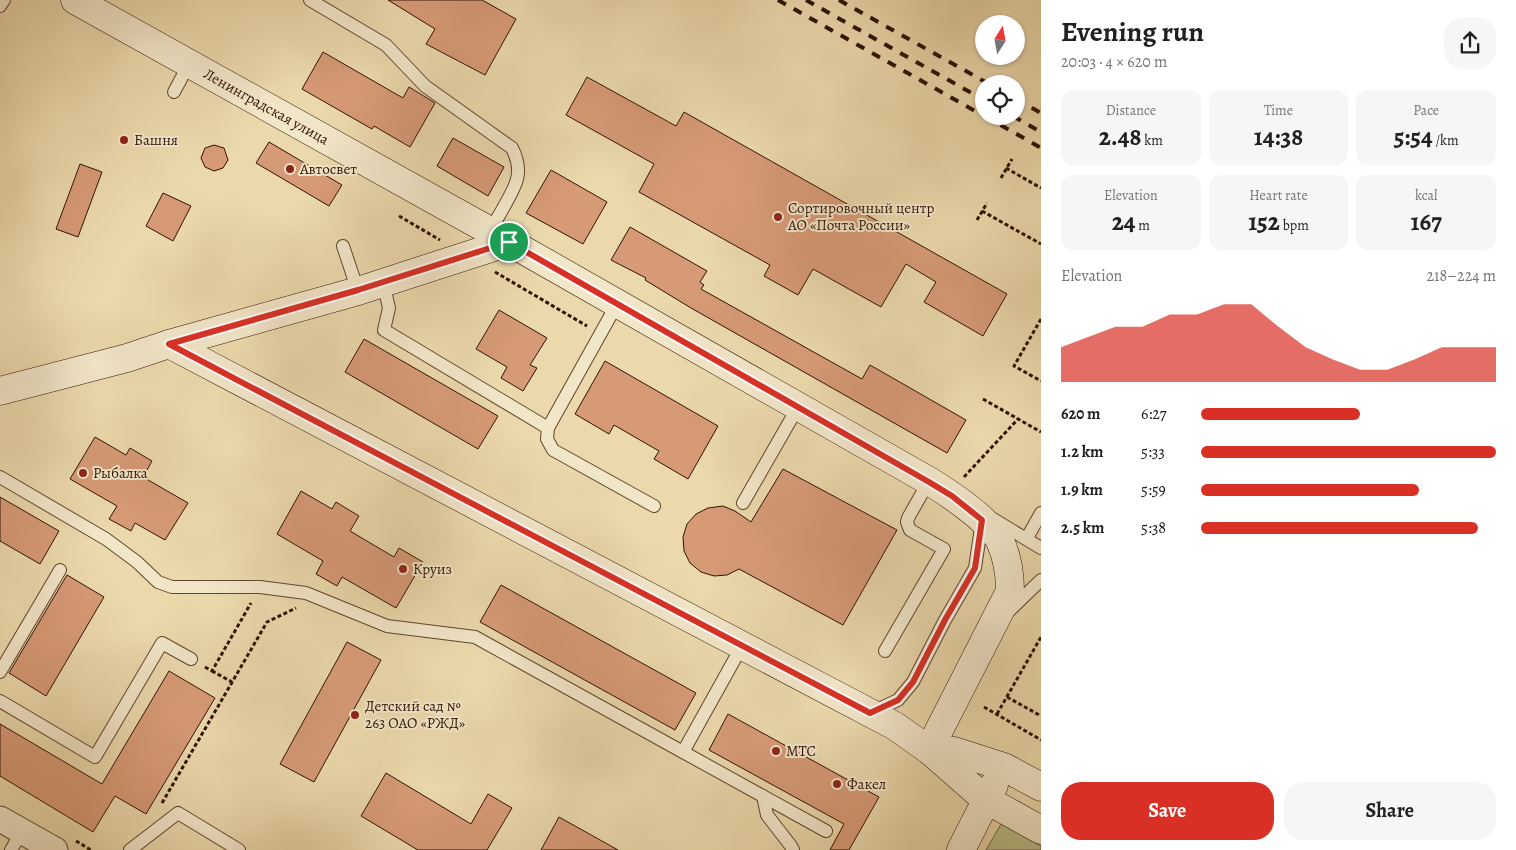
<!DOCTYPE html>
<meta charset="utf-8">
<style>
:root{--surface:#fff;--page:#f6f6f6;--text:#202124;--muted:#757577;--accent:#d93025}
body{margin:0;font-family:Alegreya,serif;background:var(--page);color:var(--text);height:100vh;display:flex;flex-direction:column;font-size:19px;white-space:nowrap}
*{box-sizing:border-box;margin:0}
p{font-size:16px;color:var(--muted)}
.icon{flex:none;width:28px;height:28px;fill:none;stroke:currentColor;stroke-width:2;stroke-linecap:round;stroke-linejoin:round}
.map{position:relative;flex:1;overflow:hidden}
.panel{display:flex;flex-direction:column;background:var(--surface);width:475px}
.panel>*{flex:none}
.needle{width:32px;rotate:11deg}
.controls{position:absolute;left:975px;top:15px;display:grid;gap:10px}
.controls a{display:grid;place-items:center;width:50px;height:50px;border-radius:50%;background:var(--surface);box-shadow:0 1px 4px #0004;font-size:25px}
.pin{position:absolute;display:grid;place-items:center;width:42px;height:42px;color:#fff;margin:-21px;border:2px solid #fff;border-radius:50%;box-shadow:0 1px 5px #0007}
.round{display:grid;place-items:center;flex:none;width:52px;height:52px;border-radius:20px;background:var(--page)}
.summary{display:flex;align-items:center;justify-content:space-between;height:85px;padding:0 20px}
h1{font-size:28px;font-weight:700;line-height:38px}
.metrics{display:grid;grid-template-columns:repeat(3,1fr);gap:8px;height:85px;padding:5px 20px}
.metrics div{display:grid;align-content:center;border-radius:12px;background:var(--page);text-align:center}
.metrics b{font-size:25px;font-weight:700}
.metrics small{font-size:14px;font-weight:400}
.metrics p{font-size:14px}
.chart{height:140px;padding:10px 20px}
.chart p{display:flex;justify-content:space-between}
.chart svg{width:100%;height:90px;margin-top:5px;fill:var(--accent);opacity:.7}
.cta{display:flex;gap:10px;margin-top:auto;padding:10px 20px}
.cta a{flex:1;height:58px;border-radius:20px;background:var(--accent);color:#fff;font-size:20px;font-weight:700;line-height:58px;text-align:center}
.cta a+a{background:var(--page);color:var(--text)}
ul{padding:0 20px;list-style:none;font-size:16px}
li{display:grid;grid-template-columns:80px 60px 1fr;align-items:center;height:38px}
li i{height:12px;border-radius:6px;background:var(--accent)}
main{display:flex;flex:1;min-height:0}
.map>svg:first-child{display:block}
</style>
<main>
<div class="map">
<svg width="1041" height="850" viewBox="0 0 1041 850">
<rect width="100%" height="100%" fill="#ebd9ac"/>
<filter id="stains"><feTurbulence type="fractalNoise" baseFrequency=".004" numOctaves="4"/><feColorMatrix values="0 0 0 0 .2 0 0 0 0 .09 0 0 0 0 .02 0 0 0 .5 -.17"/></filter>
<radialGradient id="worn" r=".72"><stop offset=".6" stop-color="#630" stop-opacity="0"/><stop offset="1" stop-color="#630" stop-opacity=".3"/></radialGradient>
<polygon fill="#b8bf88" stroke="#746846" points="1001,824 1041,846 1041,850 986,850"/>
<g fill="#d79a77" stroke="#311203">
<polygon points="388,0 482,0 516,19 485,75 426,44 435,29"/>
<polygon points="323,52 403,98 409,87 435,103 410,147 374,126 372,129 302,89"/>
<polygon points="587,77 676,126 684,112 1007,294 983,336 924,302 936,282 906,264 881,307 813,269 798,295 764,276 770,265 639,192 654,164 566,115"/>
<polygon points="453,138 504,167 488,196 437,166"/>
<polygon points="269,142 342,185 329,206 256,163"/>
<polygon points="214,145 224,148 228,160 223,168 214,171 205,167 201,158 205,148"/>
<polygon points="80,164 102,172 78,237 56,229"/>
<polygon points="551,170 607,202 583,244 526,213"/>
<polygon points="163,193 191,206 173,241 146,226"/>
<polygon points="630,227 707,271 700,282 704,285 701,289 862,379 870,365 966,420 947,453 691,308 645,280 646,278 611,260"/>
<polygon points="499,310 547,338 530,365 537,368 523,391 501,378 507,367 476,349"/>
<polygon points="364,339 498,416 478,449 345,372"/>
<polygon points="605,361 718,426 688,479 654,459 659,451 614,425 609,434 575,414"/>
<polygon points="95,437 126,455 130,448 152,461 143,477 188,503 165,540 135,523 131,531 109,519 117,506 70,479"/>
<polygon points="783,469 897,530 843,625 739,569 727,575 714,576 701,572 690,563 684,551 683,537 687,524 696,514 708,508 723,506 735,511 751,522"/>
<polygon points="301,491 332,509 336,502 359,516 350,531 394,557 399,548 423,562 396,608 342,577 337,586 316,574 323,561 277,534"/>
<polygon points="0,497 59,531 40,564 0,541"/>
<polygon points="67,575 104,597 46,696 9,673"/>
<polygon points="501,585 696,693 675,730 480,622"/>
<polygon points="347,642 381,660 314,782 280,764"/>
<polygon points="169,671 215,698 146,814 115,796 93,832 0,776 0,724 102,784"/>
<polygon points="728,714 879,797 849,850 830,850 844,824 709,750"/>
<polygon points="386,773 471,824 488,794 512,808 487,850 418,850 361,816"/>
<polygon points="559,817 618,850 541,850"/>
</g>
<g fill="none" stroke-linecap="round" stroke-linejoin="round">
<g stroke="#60442d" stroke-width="14">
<g id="lane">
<path d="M310,0L386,45L425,86L512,148C517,158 520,168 517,179C514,192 497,218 490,231"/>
<polyline points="0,6 4,0"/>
<polyline points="174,92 189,64"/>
<polyline points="343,246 358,291"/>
<polyline points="383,282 389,308 384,330 548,428 617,304"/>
<polyline points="548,428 547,439 553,450 654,506"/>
<polyline points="0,477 106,539 137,562 158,582 172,587 260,587 306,593 387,626 475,637 683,752 742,646"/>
<polyline points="743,503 798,407"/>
<polyline points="993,519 1041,548"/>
<polyline points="1027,538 1041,513"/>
<polyline points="1010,610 1041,580"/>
<polyline points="885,651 944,549 910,530 907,522 908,518 929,481"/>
<polyline points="0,672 60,570"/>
<polyline points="0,701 95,757 162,643 191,659"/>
<polyline points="872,712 898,700 913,682 945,620 975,568 982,521"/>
<polyline points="683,752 826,831"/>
<polyline points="763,796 767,815 791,846 793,850"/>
<polyline points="11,850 22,831"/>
<polyline points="130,850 178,813 239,850"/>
</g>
</g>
<g stroke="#60442d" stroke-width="27">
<polyline id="street" points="0,819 55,850"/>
</g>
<g stroke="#311203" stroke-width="29">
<g id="secondary">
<path id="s1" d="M75,0L490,231L929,481C950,494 989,520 1000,541C1007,556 1010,575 1010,591L929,750"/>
<polyline points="169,344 358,291 509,242"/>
<polyline points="0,391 127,358 169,344 895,726 929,750 985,799 1041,830"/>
<polyline points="929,750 954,751 1004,767 1041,787"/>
<polyline points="961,850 994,785"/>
</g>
</g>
<g stroke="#311203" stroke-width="3" stroke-dasharray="4 2.5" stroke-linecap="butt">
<polyline points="1006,168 1041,188"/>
<polyline points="1001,178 1012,159"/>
<polyline points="982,211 1041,244"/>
<polyline points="399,216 440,240"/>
<polyline points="977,220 987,203"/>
<polyline points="495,272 587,326"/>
<polyline points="1041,319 1014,366 1041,381"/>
<polyline points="983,399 1041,432"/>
<polyline points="964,477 1018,419"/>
<polyline points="205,667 212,671 251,603"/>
<polyline points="212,671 232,682"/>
<polyline points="1007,697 1041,716"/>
<polyline points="984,707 1041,740"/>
<polyline points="997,714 1041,637"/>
<polyline points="162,803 267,622 296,608"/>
<polyline points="76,841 91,850"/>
</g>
<use href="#lane" stroke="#f2e6c9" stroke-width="12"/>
<use href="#street" stroke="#f2e6c9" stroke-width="25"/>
<use href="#secondary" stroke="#f2e6c9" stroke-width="28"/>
<g stroke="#311203" stroke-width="4" stroke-dasharray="9 9" stroke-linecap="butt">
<polyline points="778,0 984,116"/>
<polyline points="806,0 984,100"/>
<polyline points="839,0 989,84"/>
<polyline points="1016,99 1041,113"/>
<polyline points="985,116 1041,148"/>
<polyline points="1013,116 1041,132"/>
</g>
</g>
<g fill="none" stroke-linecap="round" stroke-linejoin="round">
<g stroke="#fff" stroke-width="10">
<polygon id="route" points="509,242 929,482 952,496 982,520 975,568 945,620 913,682 898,700 870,713 169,344 358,290"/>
</g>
<use href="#route" stroke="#d93025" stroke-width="6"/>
</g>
<g fill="#8f2418" stroke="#f2e6c9" stroke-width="2">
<circle cx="124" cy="140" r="5"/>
<circle cx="290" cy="169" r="5"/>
<circle cx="778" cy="217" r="5"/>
<circle cx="83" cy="473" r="5"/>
<circle cx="403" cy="569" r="5"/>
<circle cx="355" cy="715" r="5"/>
<circle cx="776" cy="751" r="5"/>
<circle cx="837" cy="784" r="5"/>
</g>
<g text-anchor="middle" stroke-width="4" stroke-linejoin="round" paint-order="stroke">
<g font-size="15" fill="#311203" stroke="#f2e6c9">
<text dy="5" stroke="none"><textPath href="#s1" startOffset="219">Ленинградская улица</textPath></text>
</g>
<g font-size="15" fill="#311203" stroke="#f2e6c9" text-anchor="start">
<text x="134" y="145">Башня</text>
<text x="300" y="174">Автосвет</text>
<text x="788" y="213">Сортировочный центр<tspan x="788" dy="17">АО «Почта России»</tspan></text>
<text x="93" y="478">Рыбалка</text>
<text x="413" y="574">Круиз</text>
<text x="365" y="711">Детский сад №<tspan x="365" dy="17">263 ОАО «РЖД»</tspan></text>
<text x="786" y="756">МТС</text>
<text x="847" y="789">Факел</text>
</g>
</g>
<rect width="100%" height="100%" filter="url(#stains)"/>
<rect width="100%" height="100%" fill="url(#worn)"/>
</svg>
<div class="controls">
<a><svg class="needle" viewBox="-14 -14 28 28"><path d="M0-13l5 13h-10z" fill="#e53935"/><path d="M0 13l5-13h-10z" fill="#757577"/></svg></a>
<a><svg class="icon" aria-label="locate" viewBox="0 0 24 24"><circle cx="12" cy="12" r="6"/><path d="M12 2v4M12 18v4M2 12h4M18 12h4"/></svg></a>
</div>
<div class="pin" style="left:509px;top:242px;background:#1e9e55"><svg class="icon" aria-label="arrive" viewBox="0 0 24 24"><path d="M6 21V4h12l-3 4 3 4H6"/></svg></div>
</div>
<section class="panel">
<div class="summary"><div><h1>Evening run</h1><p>20:03 · 4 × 620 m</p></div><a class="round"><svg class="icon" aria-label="share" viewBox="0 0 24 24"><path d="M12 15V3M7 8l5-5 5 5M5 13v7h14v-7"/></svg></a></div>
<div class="metrics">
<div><p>Distance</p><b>2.48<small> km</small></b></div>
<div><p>Time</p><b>14:38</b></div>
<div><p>Pace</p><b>5:54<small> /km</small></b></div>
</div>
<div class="metrics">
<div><p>Elevation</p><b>24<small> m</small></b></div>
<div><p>Heart rate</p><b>152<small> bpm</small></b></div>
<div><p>kcal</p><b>167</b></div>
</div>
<div class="chart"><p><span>Elevation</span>218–224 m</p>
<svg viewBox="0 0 160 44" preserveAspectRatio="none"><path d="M0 44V27L10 22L20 17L30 17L40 11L50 11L60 6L70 6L80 17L90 27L100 33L110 38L120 38L130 33L140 27L150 27L160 27V44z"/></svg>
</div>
<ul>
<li><b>620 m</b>6:27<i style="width:54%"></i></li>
<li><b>1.2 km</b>5:33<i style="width:100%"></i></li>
<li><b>1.9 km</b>5:59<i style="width:74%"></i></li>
<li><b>2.5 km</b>5:38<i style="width:94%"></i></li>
</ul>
<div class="cta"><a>Save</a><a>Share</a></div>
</section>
</main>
